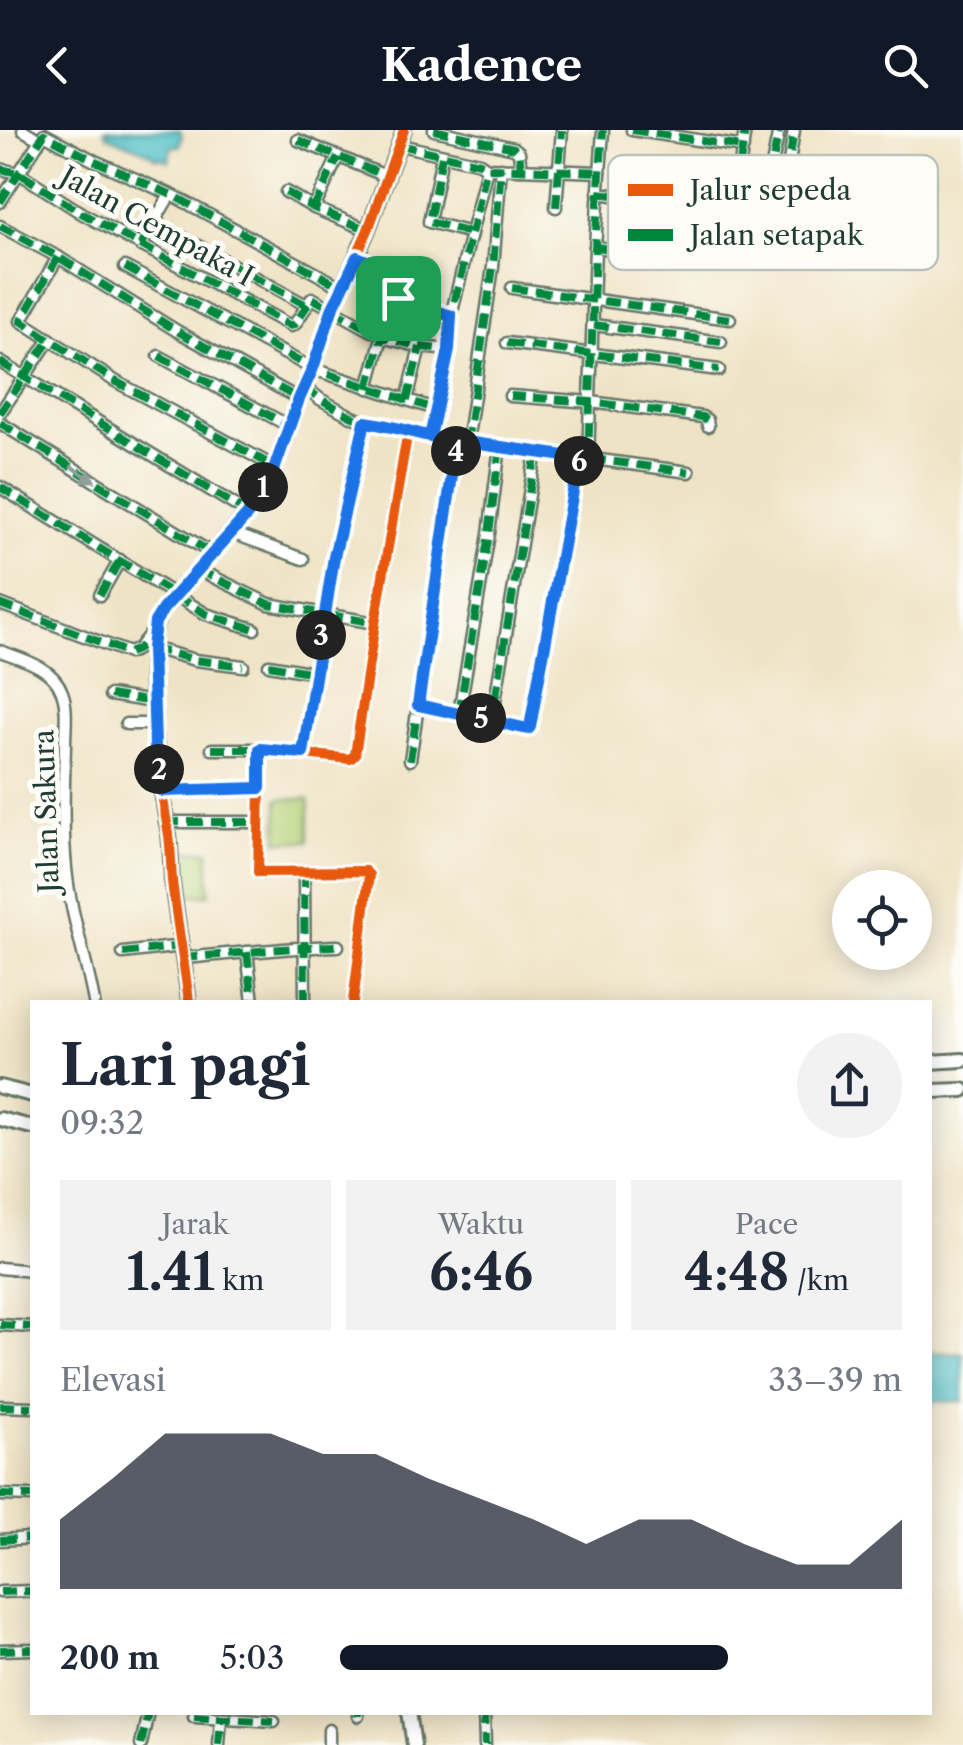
<!DOCTYPE html>
<html lang="id">
<meta charset="utf-8">
<style>
:root{--surface:#fff;--page:#f2f2f3;--text:#1f2937;--muted:#747a83;--accent:#111827}
body{margin:0;font-family:"Libre Caslon Text",serif;background:var(--page);color:var(--text);height:100vh;display:flex;flex-direction:column;font-size:38px;white-space:nowrap}
*{box-sizing:border-box;margin:0}
p{font-size:32px;color:var(--muted)}
.icon{flex:none;width:55px;height:55px;fill:none;stroke:currentColor;stroke-width:2;stroke-linecap:round;stroke-linejoin:round}
.map{position:relative;flex:1;overflow:hidden}
.side{position:absolute;left:30px;top:870px;width:902px;height:715px;display:flex;flex-direction:column;background:var(--surface);border-radius:0px;box-shadow:0 5px 25px #0003}
.side>*{flex:none}
.buttons{position:absolute;left:832px;top:740px;display:grid;gap:20px}
.buttons a{display:grid;place-items:center;width:100px;height:100px;border-radius:50%;background:var(--surface);box-shadow:0 5px 25px #0003;font-size:50px}
.pin{position:absolute;display:grid;place-items:center;width:85px;height:85px;color:#fff;margin:-42px;border-radius:20px;box-shadow:0 5px 15px #0006}
.km{position:absolute;width:50px;height:50px;margin:-25px;border-radius:50%;background:#222;color:#fff;font-size:28px;line-height:50px;text-align:center}
.round{display:grid;place-items:center;flex:none;width:105px;height:105px;border-radius:52px;background:var(--page)}
.summary{display:flex;align-items:center;justify-content:space-between;height:170px;padding:0 30px}
h1{font-size:55px;font-weight:700;line-height:75px}
.figures{display:grid;grid-template-columns:repeat(3,1fr);gap:15px;height:170px;padding:10px 30px}
.figures div{display:grid;align-content:center;border-radius:0px;background:var(--page);text-align:center}
.figures b{font-size:50px;font-weight:700}
.figures small{font-size:28px;font-weight:400}
.figures p{font-size:28px}
.chart{height:280px;padding:20px 30px}
.chart p{display:flex;justify-content:space-between}
.chart svg{width:100%;height:180px;margin-top:10px;fill:var(--accent);opacity:.7}
ul{padding:0 30px;list-style:none;font-size:32px}
li{display:grid;grid-template-columns:160px 120px 1fr;align-items:center;height:75px}
li i{height:25px;border-radius:12px;background:var(--accent)}
header{display:flex;justify-content:space-between;align-items:center;height:130px;padding:0 30px;background:var(--accent);color:#fff;font-size:45px;font-weight:700}
.map>svg:first-child{display:block}
</style>
<header><svg class="icon" aria-label="back" viewBox="0 0 24 24"><path d="M15 5l-7 7 7 7"/></svg>Kadence<svg class="icon" aria-label="search" viewBox="0 0 24 24"><circle cx="10" cy="10" r="6"/><path d="M15 15l6 6"/></svg></header>
<div class="map">
<svg width="963" height="1615" viewBox="0 0 963 1615">
<rect width="100%" height="100%" fill="#fdfcf7"/>
<filter id="ink" filterUnits="userSpaceOnUse"><feTurbulence type="fractalNoise" baseFrequency=".01" numOctaves="2"/><feDisplacementMap in="SourceGraphic" scale="20" xChannelSelector="R" yChannelSelector="G"/><feConvolveMatrix kernelMatrix="1 2 1 2 8 2 1 2 1" color-interpolation-filters="sRGB"/></filter>
<filter id="wash" filterUnits="userSpaceOnUse"><feTurbulence type="fractalNoise" baseFrequency=".0048" numOctaves="4" result="noise"/><feDisplacementMap in="SourceGraphic" scale="40" xChannelSelector="R" yChannelSelector="G"/><feGaussianBlur stdDeviation="2.25" result="paint"/><feColorMatrix in="noise" values="0 0 0 0 0 0 0 0 0 0 0 0 0 0 0 0 0 1.4 0 .05"/><feComposite in="paint" operator="in"/></filter>
<g filter="url(#wash)">
<rect width="100%" height="100%" fill="#efe3c5"/>
<g fill="#b5d178" stroke="#6a8756" stroke-width="2.5">
<rect x="278" y="669" width="31" height="42"/>
<rect x="180" y="721" width="29" height="44"/>
</g>
<g fill="#52c0c7" stroke="#387e7e" stroke-width="2.5">
<polygon points="103,0 180,0 182,7 179,16 171,17 169,31 159,27 156,28 148,22 106,5 107,2"/>
<polygon points="930,1222 963,1224 963,1272 930,1271"/>
</g>
</g>
<g filter="url(#ink)">
<g fill="none" stroke-linecap="round" stroke-linejoin="round">
<g stroke="#687767" stroke-width="15">
<g id="minor">
<polyline points="23,0 40,10"/>
<polyline points="434,0 514,18 519,22 521,39"/>
<polyline points="632,0 743,17"/>
<polyline points="298,10 388,47"/>
<polyline points="400,15 480,33 487,38 600,42"/>
<polyline points="442,26 429,92 471,103"/>
<polyline points="0,39 19,43 83,84 291,196 295,194 312,168 372,201"/>
<polyline points="787,46 794,0"/>
<polyline points="769,50 779,0"/>
<polyline points="737,54 745,0"/>
<polyline points="286,62 314,78 368,100"/>
<polyline points="598,63 750,84"/>
<polyline points="0,72 44,4 93,30 174,66 343,158"/>
<polyline points="556,77 562,0"/>
<polyline points="314,78 338,27"/>
<polyline points="154,92 170,65"/>
<polyline points="0,96 58,127 177,201 299,269"/>
<polyline points="141,116 154,92 306,175"/>
<polyline points="595,117 736,134"/>
<polyline points="58,127 21,191 115,251 275,337"/>
<path d="M357,127L378,136L371,154C393,171 425,178 451,186"/>
<polyline points="125,137 313,239 435,279"/>
<polyline points="512,158 730,189"/>
<polyline points="594,195 721,212"/>
<polyline points="507,213 719,240"/>
<polyline points="159,226 289,296"/>
<polyline points="0,232 248,383"/>
<polyline points="305,257 320,269 353,287 365,292 398,297 431,307 689,342"/>
<polyline points="368,258 382,207 420,217 449,220"/>
<polyline points="510,266 591,272 702,287 707,290 708,296"/>
<polyline points="407,270 420,217"/>
<polyline points="0,283 50,209"/>
<polyline points="0,293 213,424"/>
<polyline points="431,307 449,220 451,186 487,38"/>
<polyline points="467,313 493,137 501,38"/>
<polyline points="588,330 595,117 603,0"/>
<polyline points="0,357 206,484 254,499"/>
<polyline points="232,403 303,429"/>
<polyline points="199,440 269,474 375,493"/>
<polyline points="100,465 120,430"/>
<polyline points="0,474 129,523 138,519 154,499"/>
<polyline points="152,518 195,530 243,536"/>
<path d="M0,521C22,529 53,537 62,562C68,577 65,598 65,615C64,656 62,697 66,738C70,783 86,827 94,872"/>
<polyline points="269,535 315,543"/>
<polyline points="110,565 153,572"/>
<polyline points="418,575 529,598 579,328"/>
<polyline points="459,583 489,404 500,316"/>
<polyline points="492,590 536,322"/>
<polyline points="126,594 154,594"/>
<polyline points="212,619 261,619"/>
<polyline points="303,623 334,427 365,292"/>
<polyline points="410,630 457,312"/>
<polyline points="163,661 260,659"/>
<polyline points="165,692 259,692"/>
<polyline points="304,742 305,872"/>
<polyline points="247,822 253,872"/>
<polyline points="123,823 182,816"/>
<path d="M183,828C235,824 285,817 338,816"/>
<polyline points="353,872 369,745 365,741 258,742 261,619 350,629 355,625 375,493 408,300"/>
<polyline points="0,1138 32,1141"/>
<polyline points="0,1195 32,1197"/>
<polyline points="0,1276 32,1277"/>
<polyline points="0,1365 32,1366"/>
<polyline points="0,1410 32,1408"/>
<polyline points="0,1462 32,1461"/>
<polyline points="0,1520 32,1519"/>
<polyline points="484,1582 485,1615"/>
<polyline points="194,1586 274,1591"/>
<polyline points="358,1586 358,1582"/>
<polyline points="329,1600 329,1615"/>
<polyline points="141,1615 148,1582"/>
<polyline points="219,1615 221,1588"/>
</g>
</g>
<g stroke="#687767" stroke-width="18">
<g id="tertiary">
<path d="M189,872C184,832 177,792 172,751C171,736 171,720 169,705C161,661 138,513 163,479L248,383L275,337L299,269L313,239L332,180L368,100L404,0"/>
<polyline points="930,932 963,930"/>
<polyline points="0,957 32,965"/>
<polyline points="930,961 963,960"/>
<polyline points="0,989 32,997"/>
<polyline points="409,1582 414,1615"/>
</g>
</g>
<use href="#minor" stroke="#fff" stroke-width="10"/>
<use href="#tertiary" stroke="#fff" stroke-width="12"/>
<g stroke="#00873e" stroke-width="8" stroke-dasharray="15 8" stroke-linecap="butt">
<polyline points="434,0 514,18 519,22 521,39"/>
<polyline points="632,0 743,17"/>
<polyline points="298,10 388,47"/>
<polyline points="400,15 480,33 487,38 600,42"/>
<polyline points="442,26 429,92 471,103"/>
<polyline points="0,39 19,43 83,84 291,196 295,194 312,168 372,201"/>
<polyline points="787,46 794,0"/>
<polyline points="769,50 779,0"/>
<polyline points="737,54 745,0"/>
<polyline points="286,62 314,78 368,100"/>
<polyline points="598,63 750,84"/>
<polyline points="0,72 44,4 93,30 174,66 343,158"/>
<polyline points="556,77 562,0"/>
<polyline points="314,78 338,27"/>
<polyline points="0,96 58,127 177,201 299,269"/>
<polyline points="141,116 154,92 306,175"/>
<polyline points="595,117 736,134"/>
<polyline points="58,127 21,191 115,251 275,337"/>
<path d="M357,127L378,136L371,154C393,171 425,178 451,186"/>
<polyline points="125,137 313,239 435,279"/>
<polyline points="512,158 730,189"/>
<polyline points="594,195 721,212"/>
<polyline points="507,213 719,240"/>
<polyline points="159,226 289,296"/>
<polyline points="0,232 248,383"/>
<polyline points="305,257 320,269 353,287 365,292 398,297 431,307 689,342"/>
<polyline points="368,258 382,207 420,217 449,220"/>
<polyline points="510,266 591,272 702,287 707,290 708,296"/>
<polyline points="407,270 420,217"/>
<polyline points="0,283 50,209"/>
<polyline points="0,293 213,424"/>
<polyline points="431,307 449,220 451,186 487,38"/>
<polyline points="467,313 493,137 501,38"/>
<polyline points="588,330 595,117 603,0"/>
<polyline points="0,357 206,484 254,499"/>
<polyline points="199,440 269,474 375,493"/>
<polyline points="100,465 120,430"/>
<polyline points="0,474 129,523 138,519 151,503"/>
<polyline points="152,518 195,530 243,536"/>
<polyline points="269,535 315,543"/>
<polyline points="110,565 153,572"/>
<polyline points="418,575 529,598 579,328"/>
<polyline points="459,583 489,404 500,316"/>
<polyline points="492,590 536,322"/>
<polyline points="212,619 261,619"/>
<polyline points="303,623 334,427 365,292"/>
<polyline points="410,630 457,312"/>
<polyline points="163,661 260,659"/>
<polyline points="165,692 259,692"/>
<polyline points="304,742 305,872"/>
<polyline points="247,822 253,872"/>
<polyline points="123,823 182,816"/>
<path d="M183,828C235,824 285,817 338,816"/>
<polyline points="0,1195 32,1197"/>
<polyline points="0,1276 32,1277"/>
<polyline points="0,1365 32,1366"/>
<polyline points="0,1410 32,1408"/>
<polyline points="0,1462 32,1461"/>
<polyline points="0,1520 32,1519"/>
<polyline points="484,1582 485,1615"/>
<polyline points="194,1586 274,1591"/>
<polyline points="358,1586 358,1582"/>
<polyline points="141,1615 148,1582"/>
<polyline points="219,1615 221,1588"/>
</g>
<g stroke="#fdfcf7" stroke-width="16">
<g id="cycleway">
<path d="M189,872C184,832 177,792 172,751C171,736 171,720 169,705C161,661 138,513 163,479L248,383L275,337L299,269L313,239L332,180L368,100L404,0"/>
<polyline points="353,872 369,745 365,741 258,742 261,619 350,629 355,625 375,493 408,300"/>
</g>
</g>
<use href="#cycleway" stroke="#e8590c" stroke-width="10"/>
</g>
<defs><path id="oneway-solid" d="M-6-.8H1V-3.2L6.5 0L1 3.2V.8H-6Z" transform="scale(2.5)"/></defs>
<use fill="#8f9e9a" href="#oneway-solid" transform="translate(83 344) rotate(33)"/>
</g>
<g fill="none" stroke-linecap="round" stroke-linejoin="round" filter="url(#ink)">
<g stroke="#fff" stroke-width="20">
<path id="route" d="M398,168L379,160L371,154L378,136L357,127L332,180L313,238L299,269L275,337L248,384L163,479L155,492L152,518L155,616L163,661L260,658V619L303,623L334,427L365,292C396,296 426,307 457,312L418,575L528,599L530,597L579,328L430,307L449,220L451,186L398,168"/>
</g>
<use href="#route" stroke="#1a73e8" stroke-width="12"/>
</g>
<g text-anchor="middle" stroke-width="10" stroke-linejoin="round" paint-order="stroke">
<g font-size="28" fill="#1f3d34" stroke="#fdfcf7">
<text transform="translate(157 96) rotate(29)" y="10">Jalan Cempaka I</text>
<text transform="translate(46 681) rotate(-92)" y="10">Jalan Sakura</text>
</g>
</g>
<rect x="608" y="25" width="330" height="115" rx="15" fill="#fdfcf7" stroke="#bac3bc" stroke-width="2.5"/>
<rect x="628" y="54" width="45" height="12" fill="#e8590c"/>
<rect x="628" y="99" width="45" height="12" fill="#00873e"/>
<g font-size="28" fill="#1f3d34">
<text x="690" y="70">Jalur sepeda</text>
<text x="690" y="115">Jalan setapak</text>
</g>
</svg>
<div class="buttons">
<a><svg class="icon" aria-label="locate" viewBox="0 0 24 24"><circle cx="12" cy="12" r="6"/><path d="M12 2v4M12 18v4M2 12h4M18 12h4"/></svg></a>
</div>
<div class="pin" style="left:398px;top:168px;background:#1e9e55"><svg class="icon" aria-label="arrive" viewBox="0 0 24 24"><path d="M6 21V4h12l-3 4 3 4H6"/></svg></div>
<b class="km" style="left:263px;top:357px">1</b>
<b class="km" style="left:159px;top:639px">2</b>
<b class="km" style="left:321px;top:505px">3</b>
<b class="km" style="left:456px;top:321px">4</b>
<b class="km" style="left:481px;top:588px">5</b>
<b class="km" style="left:579px;top:331px">6</b>
<section class="side">
<div class="summary"><div><h1>Lari pagi</h1><p>09:32</p></div><a class="round"><svg class="icon" aria-label="share" viewBox="0 0 24 24"><path d="M12 15V3M7 8l5-5 5 5M5 13v7h14v-7"/></svg></a></div>
<div class="figures">
<div><p>Jarak</p><b>1.41<small> km</small></b></div>
<div><p>Waktu</p><b>6:46</b></div>
<div><p>Pace</p><b>4:48<small> /km</small></b></div>
</div>
<div class="chart"><p><span>Elevasi</span>33–39 m</p>
<svg viewBox="0 0 160 44" preserveAspectRatio="none"><path d="M0 44V27L10 17L20 6L30 6L40 6L50 11L60 11L70 17L80 22L90 27L100 33L110 27L120 27L130 33L140 38L150 38L160 27V44z"/></svg>
</div>
<ul>
<li><b>200 m</b>5:03<i style="width:69%"></i></li>
</ul>
</section>
</div>
